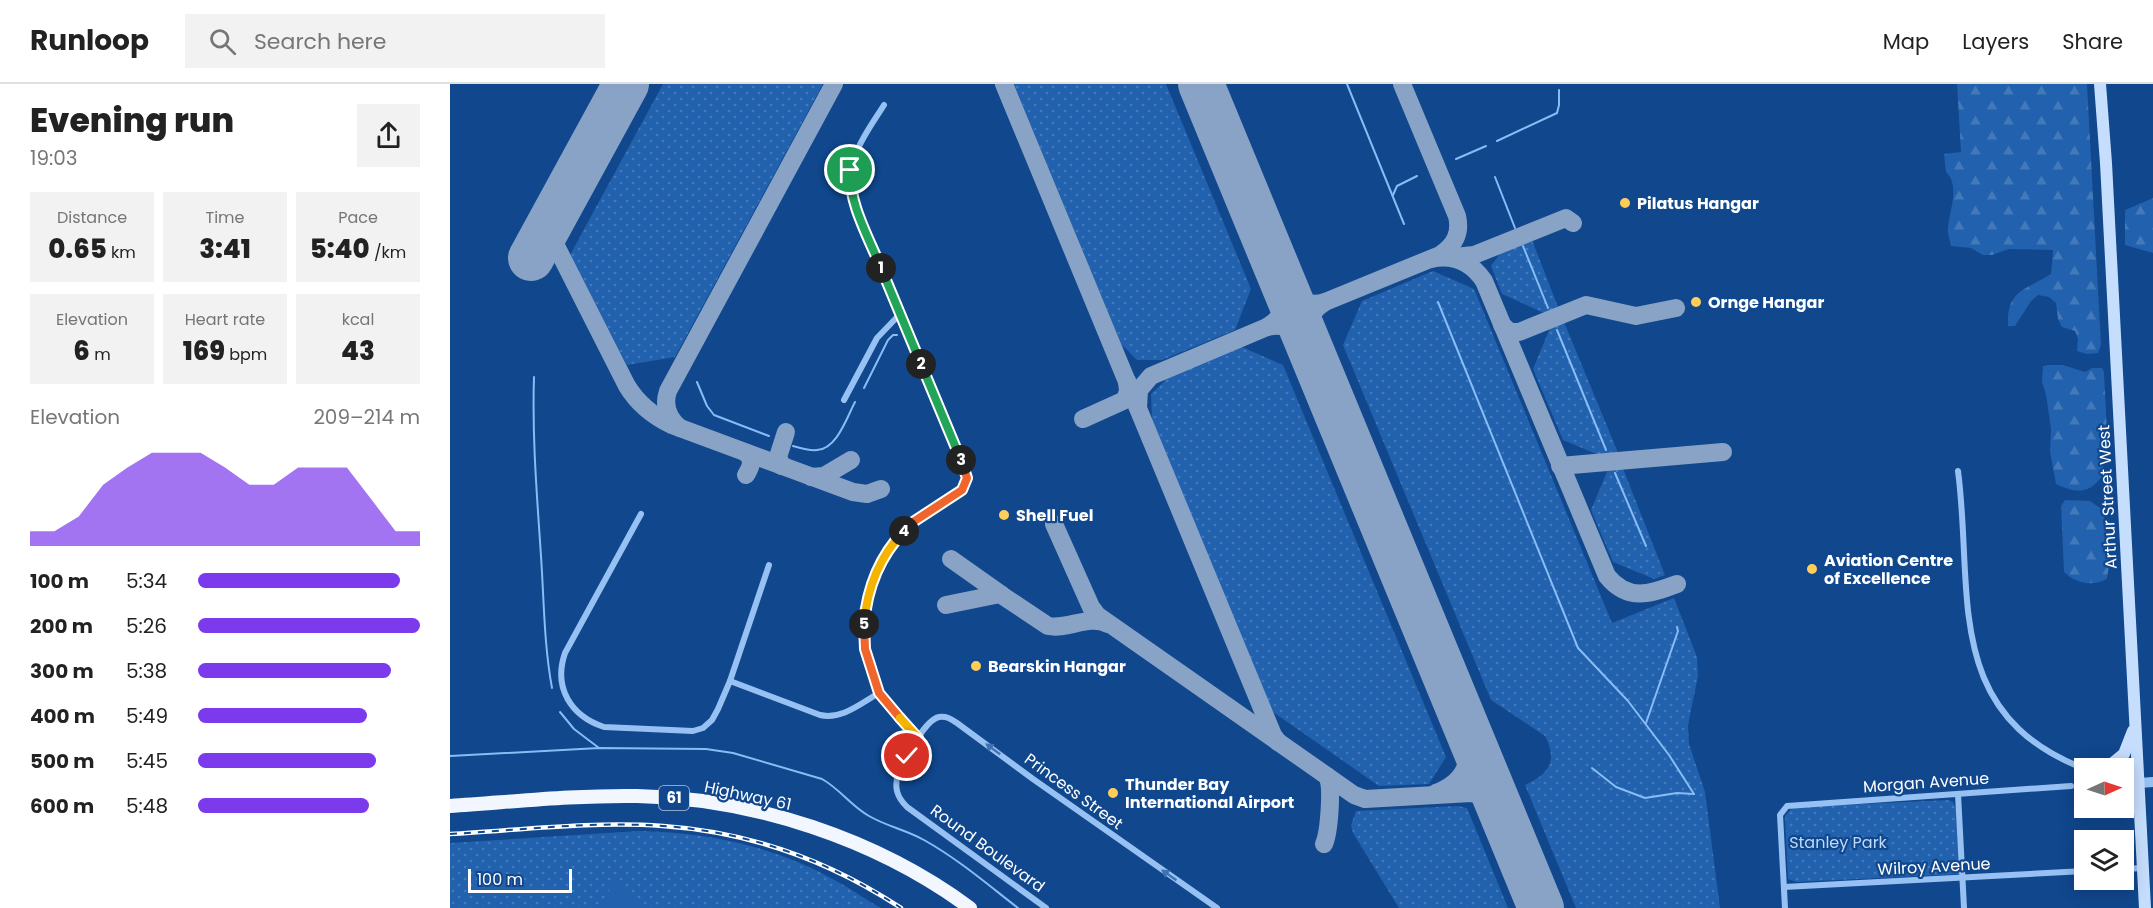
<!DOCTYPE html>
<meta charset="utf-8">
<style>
:root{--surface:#fff;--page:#f2f2f2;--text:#222;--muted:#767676;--line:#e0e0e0;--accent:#7c3aed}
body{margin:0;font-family:Poppins,sans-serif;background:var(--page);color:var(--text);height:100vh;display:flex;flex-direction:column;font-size:22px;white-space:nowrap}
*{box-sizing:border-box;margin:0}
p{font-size:20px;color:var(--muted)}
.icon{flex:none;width:33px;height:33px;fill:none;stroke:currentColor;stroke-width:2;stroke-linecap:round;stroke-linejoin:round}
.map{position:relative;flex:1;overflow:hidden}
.details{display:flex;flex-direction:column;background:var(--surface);width:450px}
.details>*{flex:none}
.needle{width:39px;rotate:87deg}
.fabs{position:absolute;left:1624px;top:674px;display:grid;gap:12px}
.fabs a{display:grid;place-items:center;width:60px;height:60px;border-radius:0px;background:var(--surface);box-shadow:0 3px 15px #0003;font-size:30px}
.scale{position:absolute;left:18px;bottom:15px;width:104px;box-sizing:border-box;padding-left:6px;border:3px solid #fff;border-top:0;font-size:16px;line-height:21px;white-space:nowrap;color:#fff;-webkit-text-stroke:4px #10478d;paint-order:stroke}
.pin{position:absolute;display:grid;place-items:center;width:51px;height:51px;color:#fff;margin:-26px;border:3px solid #fff;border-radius:50%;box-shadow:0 2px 6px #0007}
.km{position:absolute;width:30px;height:30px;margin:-15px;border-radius:50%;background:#222;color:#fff;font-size:16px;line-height:30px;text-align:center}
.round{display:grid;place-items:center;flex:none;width:63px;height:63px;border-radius:0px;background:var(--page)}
.summary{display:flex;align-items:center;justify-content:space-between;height:102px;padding:0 30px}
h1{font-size:33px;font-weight:800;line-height:45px}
.metrics{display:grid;grid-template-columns:repeat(3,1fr);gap:9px;height:102px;padding:6px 30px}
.metrics div{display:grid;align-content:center;border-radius:0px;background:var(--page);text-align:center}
.metrics b{font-size:26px;font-weight:800}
.metrics small{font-size:16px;font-weight:400}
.metrics p{font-size:16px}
.chart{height:168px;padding:12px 30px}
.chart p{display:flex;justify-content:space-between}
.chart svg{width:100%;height:108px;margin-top:6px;fill:var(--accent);opacity:.7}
ul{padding:0 30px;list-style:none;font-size:20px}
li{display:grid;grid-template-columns:96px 72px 1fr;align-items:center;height:45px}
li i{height:15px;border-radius:8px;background:var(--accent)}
header{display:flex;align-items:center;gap:36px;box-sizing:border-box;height:84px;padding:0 30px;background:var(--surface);border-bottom:2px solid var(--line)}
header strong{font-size:28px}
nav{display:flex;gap:33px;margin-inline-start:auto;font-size:21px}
.search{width:420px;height:54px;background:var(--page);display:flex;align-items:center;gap:15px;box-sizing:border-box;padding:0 21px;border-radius:0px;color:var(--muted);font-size:22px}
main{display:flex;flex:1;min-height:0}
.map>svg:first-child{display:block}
</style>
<header>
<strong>Runloop</strong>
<div class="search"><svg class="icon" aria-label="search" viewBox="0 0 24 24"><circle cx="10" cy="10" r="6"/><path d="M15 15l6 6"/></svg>Search here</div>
<nav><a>Map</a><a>Layers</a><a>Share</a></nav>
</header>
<main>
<section class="details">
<div class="summary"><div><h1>Evening run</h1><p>19:03</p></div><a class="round"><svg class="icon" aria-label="share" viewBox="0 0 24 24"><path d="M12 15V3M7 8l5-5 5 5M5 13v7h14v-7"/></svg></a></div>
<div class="metrics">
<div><p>Distance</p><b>0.65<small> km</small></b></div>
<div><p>Time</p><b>3:41</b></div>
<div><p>Pace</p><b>5:40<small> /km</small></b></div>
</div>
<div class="metrics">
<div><p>Elevation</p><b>6<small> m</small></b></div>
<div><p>Heart rate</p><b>169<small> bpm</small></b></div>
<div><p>kcal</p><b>43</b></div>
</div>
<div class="chart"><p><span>Elevation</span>209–214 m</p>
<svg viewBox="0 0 160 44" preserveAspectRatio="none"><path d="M0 44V38L10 38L20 32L30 19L40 12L50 6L60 6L70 6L80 12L90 19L100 19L110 12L120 12L130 12L140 25L150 38L160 38V44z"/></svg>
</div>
<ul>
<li><b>100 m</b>5:34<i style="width:91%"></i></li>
<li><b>200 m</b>5:26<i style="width:100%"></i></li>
<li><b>300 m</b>5:38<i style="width:87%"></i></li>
<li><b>400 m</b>5:49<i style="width:76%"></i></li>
<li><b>500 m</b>5:45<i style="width:80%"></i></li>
<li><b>600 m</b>5:48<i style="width:77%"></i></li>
</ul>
</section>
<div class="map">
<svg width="1703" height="824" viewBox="0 0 1703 824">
<defs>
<pattern id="grass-dots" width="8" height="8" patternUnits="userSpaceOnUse" patternTransform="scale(1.5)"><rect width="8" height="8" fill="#2161ad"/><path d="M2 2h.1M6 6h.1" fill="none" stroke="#4279b9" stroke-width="1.8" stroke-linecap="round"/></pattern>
<pattern id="forest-firs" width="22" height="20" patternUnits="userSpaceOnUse" patternTransform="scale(1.5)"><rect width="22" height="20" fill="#2161ad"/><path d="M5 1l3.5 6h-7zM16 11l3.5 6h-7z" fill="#4279b9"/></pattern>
</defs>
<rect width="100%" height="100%" fill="#10478d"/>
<g fill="url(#grass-dots)">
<polygon points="213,0 373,0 225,273 177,281 120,171"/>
<polygon points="564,0 716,0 801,205 785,246 712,276 687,276 671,260"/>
<polygon points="1082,156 1108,223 1094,229 1052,210 1041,182 1052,167"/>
<path d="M983,187L1024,205L1162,539L1224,514L1247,573L1248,592L1238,641L1239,660L1255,708L1270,824H1126L1075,701C1099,690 1108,677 1095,652L1041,616L893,261L912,217Z"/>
<polygon points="1114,238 1169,371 1151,372 1113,356 1083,285 1100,244"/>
<polygon points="792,263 833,281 996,673 979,700 929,702 823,628 702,335 701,310 719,293"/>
<polygon points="1172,382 1215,491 1204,495 1163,478 1141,426 1159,383"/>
<polygon points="1499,716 1503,718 1506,725 1509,790 1347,798 1338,795 1335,732 1341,725 1346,723"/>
<polygon points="1008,722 1017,724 1058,824 949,824 903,749 901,741 906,727"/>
<path d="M189,747C258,748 328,763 388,798C403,806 416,816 431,824H0V759Z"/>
</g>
<g fill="url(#forest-firs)">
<path d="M1507,0H1637L1651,261L1648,269L1637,270L1627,267L1628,255L1625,247L1612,243L1608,235L1606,219L1599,213L1588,211L1581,217L1565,242H1558C1556,206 1576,206 1601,190L1603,166L1559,165L1542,171H1533L1521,164L1501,162C1500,156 1497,149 1498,143C1500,126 1510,101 1496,88L1494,70L1511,68Z"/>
<polygon points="1703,114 1703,169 1675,161 1675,126"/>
<path d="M1599,281H1613L1635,288L1642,284H1652L1654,288L1657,349L1652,392C1639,411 1625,409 1606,400L1600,368L1601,345L1596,310L1592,298L1593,282Z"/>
<path d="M1615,416L1640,417L1653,426L1660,474L1657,495C1642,503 1625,499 1614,488L1611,422Z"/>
</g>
<polygon fill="#2161ad" points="166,798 200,824 151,824 158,808"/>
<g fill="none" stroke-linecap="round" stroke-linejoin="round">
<g stroke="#88bcf6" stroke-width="2">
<polyline points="897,0 954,140"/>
<polyline points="1047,57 1107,29 1109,21 1109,6"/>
<polyline points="1006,75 1036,62"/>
<polyline points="1045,93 1065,144"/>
<polyline points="943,111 947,102 967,92"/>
<polyline points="1073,162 1098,224"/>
<polyline points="988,218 1128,564 1178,617 1219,671 1244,710"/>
<polyline points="1107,246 1156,366"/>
<path d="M84,293C82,353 87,412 91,472C94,516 94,561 102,604"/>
<polyline points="247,298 257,322 264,331 319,352"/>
<polyline points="414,304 438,256 443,251 447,251"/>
<path d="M343,362C350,364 360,367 367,366C387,365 397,333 405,318"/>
<polyline points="1165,389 1196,462"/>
<polyline points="110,628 124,645 149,664"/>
<polyline points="1196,639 1228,547 1227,543"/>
<path d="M0,672L149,664L256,665L283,669L372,695C390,705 401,722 419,732C436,742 456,746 474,756C508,775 537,800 568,824"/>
<polyline points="1142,684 1166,703 1195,714 1227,709 1244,710"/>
</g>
<g stroke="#88a3c6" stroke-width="18">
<polyline points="554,0 823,651 828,658"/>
<path d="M136,79L104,138L103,156L177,302C188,320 203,332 222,341L403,408L417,410L431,405"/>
<path d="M808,144C813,156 818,168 823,180C833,203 846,226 817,243"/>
<polyline points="1004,173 1024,171 1116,134 1123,139"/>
<path d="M981,175C1004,170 1022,179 1034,197L1157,492C1178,518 1200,510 1227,500"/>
<path d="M834,196C842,214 855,224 875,218"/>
<polyline points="1052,241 1060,248 1069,248 1136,221 1186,232 1226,224"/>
<path d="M884,318C879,306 874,294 869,282C859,258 847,235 875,218L990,171C1005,161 1011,149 1007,132L952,0"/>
<path d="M688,324L689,306L701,292L817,243C837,238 850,247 858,264"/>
<polyline points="633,335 675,316 678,307 677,297"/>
<path d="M230,344C218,334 213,322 218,307L384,0"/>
<path d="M296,369C304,376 301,383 296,391"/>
<polyline points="332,382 328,373 336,348"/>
<polyline points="1110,382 1273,368"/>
<polyline points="361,393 374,392 401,376"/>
<path d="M604,440L641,523L647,531L904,711L915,715L1021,709C1034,710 1044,717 1050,729L1073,787"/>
<polyline points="501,475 552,511"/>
<path d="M496,521L550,510L598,542C618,546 639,530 658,540"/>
<path d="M986,709C1028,693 1021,661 1007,628"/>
<path d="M874,760C879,749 883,702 877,692"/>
</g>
<g stroke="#88a3c6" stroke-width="46">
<polyline points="751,0 1091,824"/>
<polyline points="81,174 176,0"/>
</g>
<g stroke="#97c1f3" stroke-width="6">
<path d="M434,21C414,53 395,74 403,114L517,394L512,406L460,440L447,454L423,493L416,523L414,550L415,565L429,609L468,654"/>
<polyline points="394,316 427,254 450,230"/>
<path d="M1508,387C1524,507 1491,630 1635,685"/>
<path d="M191,430L115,569C103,604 121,632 154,643L243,647L253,644L262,636L268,625L280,597L319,481"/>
<path d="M280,597L370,631C392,636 411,619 429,609"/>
<polyline points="1674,695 1688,699"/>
<polyline points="1508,710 1514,824"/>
<polyline points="1674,785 1693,784"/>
<polyline points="1334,803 1635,787"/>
<path d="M596,824L457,723C447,713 444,704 448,690C455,676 474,636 489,633C497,632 501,635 507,639L583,695L767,824"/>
<polyline points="1335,824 1330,731 1337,722 1621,702"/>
</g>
<polyline stroke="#97c1f3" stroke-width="10" points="1689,699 1703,698"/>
<g stroke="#c6defd" stroke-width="12">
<polyline points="1650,0 1656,79 1695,824"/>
<polyline points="1657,684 1674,670 1683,647"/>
</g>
<path stroke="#f1f6ff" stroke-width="14" d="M0,722C62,718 125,711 187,712C303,714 427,755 520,824"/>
<g stroke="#fff" stroke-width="4.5">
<path id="rail" d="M0,750C71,746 143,737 213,742C300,748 378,776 451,824"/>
</g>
<use href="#rail" stroke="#10478d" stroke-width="2" stroke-dasharray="7" stroke-linecap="butt"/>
</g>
<defs><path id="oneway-solid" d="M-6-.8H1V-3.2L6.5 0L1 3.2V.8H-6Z" transform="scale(1.5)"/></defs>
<g fill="#3f72b1">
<use href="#oneway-solid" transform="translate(543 665) rotate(-143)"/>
<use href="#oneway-solid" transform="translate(719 791) rotate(-145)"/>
</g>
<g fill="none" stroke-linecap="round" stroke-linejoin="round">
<g stroke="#fff" stroke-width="12">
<path id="split-1" d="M400,86C399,120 418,152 431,184"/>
</g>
<g stroke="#fff" stroke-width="12">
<polyline id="split-2" points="431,184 471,280"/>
</g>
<g stroke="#fff" stroke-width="12">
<polyline id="split-3" points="471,280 511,376"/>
</g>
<g stroke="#fff" stroke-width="12">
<polyline id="split-4" points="454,447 460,440 512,406 517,394 511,376"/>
</g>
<g stroke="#fff" stroke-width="12">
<path id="split-5" d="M414,540C417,504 429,473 454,447"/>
</g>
<g stroke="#fff" stroke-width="12">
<polyline id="split-6" points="414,540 415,565 429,609 450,634"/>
</g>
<g stroke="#fff" stroke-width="12">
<polyline id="split-7" points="450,634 468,654 457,672"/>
</g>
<use href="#split-1" stroke="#22a559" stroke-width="8"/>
<use href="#split-2" stroke="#22a559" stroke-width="8"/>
<use href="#split-3" stroke="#22a559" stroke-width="8"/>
<use href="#split-4" stroke="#f0652b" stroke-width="8"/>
<use href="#split-5" stroke="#f5b400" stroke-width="8"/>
<use href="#split-6" stroke="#f0652b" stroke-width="8"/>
<use href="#split-7" stroke="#f5b400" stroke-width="8"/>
</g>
<g fill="#ffce59" stroke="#10478d" stroke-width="2">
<circle cx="1175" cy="119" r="6"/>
<circle cx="1246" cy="218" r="6"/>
<circle cx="554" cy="431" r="6"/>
<circle cx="1362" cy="485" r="6"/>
<circle cx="526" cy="582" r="6"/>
<circle cx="663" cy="709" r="6"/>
</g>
<g text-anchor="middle" stroke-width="4.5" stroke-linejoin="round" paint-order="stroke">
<rect fill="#10478d" stroke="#b7c8dd" stroke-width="1.5" x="209" y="702" width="30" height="24" rx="4.5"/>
<g font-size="15" font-weight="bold" fill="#fff">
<text x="224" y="719">61</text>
</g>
<g font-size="16" font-weight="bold" fill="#fff" stroke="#10478d" text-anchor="start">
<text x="1187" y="125">Pilatus Hangar</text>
<text x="1258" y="224">Ornge Hangar</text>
<text x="566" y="437">Shell Fuel</text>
<text x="1374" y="482">Aviation Centre<tspan x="1374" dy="18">of Excellence</tspan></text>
<text x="538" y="588">Bearskin Hangar</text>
<text x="675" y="706">Thunder Bay<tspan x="675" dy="18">International Airport</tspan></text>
</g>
<g font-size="16" fill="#fff" stroke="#10478d">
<text transform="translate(1657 413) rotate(-93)" y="6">Arthur Street West</text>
<text transform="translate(1476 698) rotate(-4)" y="6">Morgan Avenue</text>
<text transform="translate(624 707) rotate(36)" y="6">Princess Street</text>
<text transform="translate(298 711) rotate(12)" y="6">Highway 61</text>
<text transform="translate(538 764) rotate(36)" y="6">Round Boulevard</text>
<text transform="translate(1484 782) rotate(-3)" y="6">Wilroy Avenue</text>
</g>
<g font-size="16" fill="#bedbfd" stroke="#10478d">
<text x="1388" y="764">Stanley Park</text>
</g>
</g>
</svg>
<div class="fabs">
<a><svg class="needle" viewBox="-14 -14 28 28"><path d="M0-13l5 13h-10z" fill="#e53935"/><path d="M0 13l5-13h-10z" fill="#767676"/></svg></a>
<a><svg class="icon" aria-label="layers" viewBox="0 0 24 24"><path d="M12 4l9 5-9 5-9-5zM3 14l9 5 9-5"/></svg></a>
</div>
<div class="scale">100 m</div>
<div class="pin" style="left:400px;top:86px;background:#1e9e55"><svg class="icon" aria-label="arrive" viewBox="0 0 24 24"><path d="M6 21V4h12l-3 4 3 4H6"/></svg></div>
<div class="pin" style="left:457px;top:672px;background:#d93025"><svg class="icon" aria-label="check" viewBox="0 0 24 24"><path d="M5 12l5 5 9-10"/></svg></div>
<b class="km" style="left:431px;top:184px">1</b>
<b class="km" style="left:471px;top:280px">2</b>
<b class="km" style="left:511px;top:376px">3</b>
<b class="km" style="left:454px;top:447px">4</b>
<b class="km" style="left:414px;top:540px">5</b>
</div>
</main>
